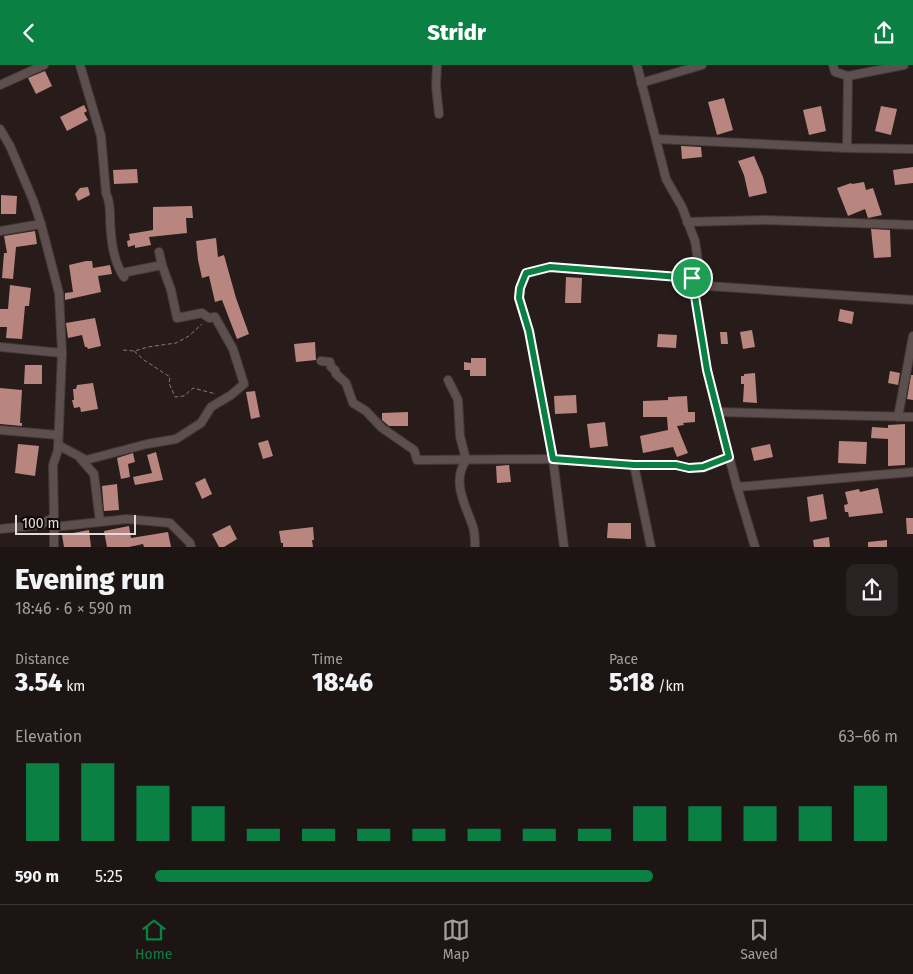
<!DOCTYPE html>
<meta charset="utf-8">
<style>
:root{--surface:#1d1514;--page:#2a2222;--text:#f1f3f6;--muted:#a09fa0;--line:#3b3434;--accent:#0b8043}
body{margin:0;font-family:"Fira Sans",sans-serif;background:var(--page);color:var(--text);height:100vh;display:flex;flex-direction:column;font-size:19px;white-space:nowrap}
*{box-sizing:border-box;margin:0}
p{font-size:16px;color:var(--muted)}
.icon{flex:none;width:28px;height:28px;fill:none;stroke:currentColor;stroke-width:2;stroke-linecap:round;stroke-linejoin:round}
.map{position:relative;height:482px;overflow:hidden}
.drawer{display:flex;flex-direction:column;background:var(--surface);flex:1}
.drawer>*{flex:none}
.scale{position:absolute;left:15px;bottom:12px;width:121px;box-sizing:border-box;padding-left:5px;border:2px solid #e3dbd9;border-top:0;font-size:14px;line-height:18px;white-space:nowrap;color:#e3dbd9;-webkit-text-stroke:4px #0d0807;paint-order:stroke}
.pin{position:absolute;display:grid;place-items:center;width:42px;height:42px;color:#fff;margin:-21px;border:2px solid #fff;border-radius:50%;box-shadow:0 1px 5px #0007}
.round{display:grid;place-items:center;flex:none;width:52px;height:52px;border-radius:10px;background:var(--page)}
.headline{display:flex;align-items:center;justify-content:space-between;height:85px;padding:0 15px}
h1{font-size:28px;font-weight:800;line-height:38px}
.metrics{display:grid;grid-template-columns:repeat(3,1fr);gap:8px;height:85px;padding:5px 15px}
.metrics div{display:grid;align-content:center}
.metrics b{font-size:25px;font-weight:800}
.metrics small{font-size:14px;font-weight:400}
.metrics p{font-size:14px}
.chart{height:140px;padding:10px 15px}
.chart p{display:flex;justify-content:space-between}
.chart svg{width:100%;height:90px;margin-top:5px;stroke:var(--accent);stroke-width:6}
ul{padding:0 15px;list-style:none;font-size:16px}
li{display:grid;grid-template-columns:80px 60px 1fr;align-items:center;height:38px}
li i{height:12px;border-radius:6px;background:var(--accent)}
header{display:flex;justify-content:space-between;align-items:center;height:65px;padding:0 15px;background:var(--accent);color:#fff;font-size:22px;font-weight:800}
.tab-bar{display:flex;justify-content:space-around;align-items:center;height:70px;border-top:1px solid var(--line);background:var(--surface);font-size:14px;color:var(--muted)}
.tab-bar a{display:grid;justify-items:center;gap:2px}
.tab-bar .active{color:var(--accent)}
.map>svg:first-child{display:block}
</style>
<header><svg class="icon" aria-label="back" viewBox="0 0 24 24"><path d="M15 5l-7 7 7 7"/></svg>Stridr<svg class="icon" aria-label="share" viewBox="0 0 24 24"><path d="M12 15V3M7 8l5-5 5 5M5 13v7h14v-7"/></svg></header>
<div class="map">
<svg width="913" height="482" viewBox="0 0 913 482">
<rect width="100%" height="100%" fill="#271c1a"/>
<g fill="#b8867e">
<polygon points="45,6 52,21 36,29 28,13"/>
<polygon points="724,33 733,65 717,70 708,37"/>
<polygon points="84,40 87,46 84,48 88,55 67,66 60,52"/>
<polygon points="821,41 826,66 809,70 803,45"/>
<polygon points="881,41 897,44 891,70 875,66"/>
<polygon points="681,81 701,82 702,92 682,94"/>
<polygon points="754,91 763,112 767,128 749,132 744,110 738,96"/>
<polygon points="913,102 913,118 895,120 893,105"/>
<polygon points="137,104 138,118 114,119 113,105"/>
<polygon points="864,117 866,125 873,123 882,150 868,153 865,144 848,151 837,123 851,118 852,119"/>
<polygon points="88,122 90,130 78,136 75,129 80,123"/>
<polygon points="1,130 17,131 16,149 1,149"/>
<polygon points="192,141 193,153 186,153 187,168 149,172 151,180 135,183 135,180 128,182 127,176 130,175 129,169 153,165 153,142"/>
<polygon points="871,164 890,165 891,192 874,193"/>
<polygon points="35,166 37,179 16,182 13,214 2,213 4,188 7,188 4,171"/>
<polygon points="216,173 218,192 224,190 236,233 249,269 237,274 222,235 215,237 209,211 202,213 198,195 196,176"/>
<polygon points="86,196 92,196 93,203 110,200 112,209 98,211 101,227 65,235 65,228 73,227 69,200"/>
<polygon points="566,212 582,213 581,238 565,238"/>
<polygon points="10,220 31,223 29,241 25,241 22,274 6,273 7,262 0,262 0,244 8,244"/>
<polygon points="840,244 854,247 852,259 838,256"/>
<polygon points="95,253 101,281 88,284 87,282 85,282 82,270 68,273 66,258"/>
<polygon points="752,265 755,282 743,284 740,267"/>
<polygon points="720,267 727,267 728,279 721,279"/>
<polygon points="658,269 677,270 676,283 657,282"/>
<polygon points="315,277 316,295 296,297 294,279"/>
<polygon points="471,293 486,293 486,311 470,311 470,305 464,305 464,297 471,298"/>
<polygon points="25,300 42,300 42,319 24,319"/>
<polygon points="890,306 900,308 898,320 888,318"/>
<polygon points="755,308 757,338 743,337 744,319 741,319 741,311 744,311 744,309"/>
<polygon points="911,310 913,310 913,335 907,334"/>
<polygon points="93,318 98,344 81,347 80,342 74,343 72,335 74,335 73,324 76,324 77,320"/>
<polygon points="0,323 22,325 20,358 22,358 22,361 0,359"/>
<polygon points="255,326 260,352 251,354 246,327"/>
<polygon points="576,330 577,348 555,349 554,331"/>
<polygon points="687,331 688,347 695,347 695,357 683,358 684,360 677,361 688,388 677,392 673,382 643,388 640,371 668,365 667,352 643,352 643,336 668,335 668,332"/>
<polygon points="408,347 408,361 389,361 382,355 382,348"/>
<polygon points="605,357 608,381 590,383 587,359"/>
<polygon points="905,359 905,400 888,401 888,374 871,373 872,362 888,363 888,360"/>
<polygon points="268,375 273,391 263,394 258,378"/>
<polygon points="839,376 867,377 866,399 838,398"/>
<polygon points="18,379 39,381 35,411 15,408"/>
<polygon points="770,379 773,392 754,396 751,383"/>
<polygon points="156,387 163,415 135,420 133,412 152,408 147,390"/>
<polygon points="133,388 135,397 128,399 130,412 121,414 117,393"/>
<polygon points="509,400 511,417 497,418 496,401"/>
<polygon points="205,413 212,429 202,434 195,418"/>
<polygon points="117,419 119,445 104,446 102,421"/>
<polygon points="878,423 883,448 849,452 848,447 845,447 844,440 848,439 845,427 859,424 860,427"/>
<polygon points="823,429 827,454 810,457 807,432"/>
<polygon points="906,453 913,453 913,469 907,469"/>
<polygon points="608,458 631,458 631,474 607,473"/>
<polygon points="230,460 237,474 224,482 219,482 212,469"/>
<polygon points="129,461 131,473 168,467 171,482 144,482 143,479 129,482 107,482 104,466"/>
<polygon points="313,462 314,475 312,475 313,482 283,482 283,478 281,478 279,466"/>
<polygon points="89,465 91,482 64,482 62,470"/>
<polygon points="829,472 830,482 814,482 813,475"/>
<polygon points="887,475 887,482 868,482 868,477"/>
</g>
<g fill="none" stroke-linecap="round" stroke-linejoin="round">
<g stroke="#433938" stroke-width="10">
<g id="street">
<path d="M80,0L101,71L106,128C110,137 110,145 110,155C111,174 113,196 124,212"/>
<polyline points="437,0 436,21 439,49"/>
<polyline points="637,0 666,114 682,142 695,176 699,202 692,213 707,305 715,338 737,422 755,482"/>
<polyline points="833,0 835,7 848,11"/>
<polyline points="641,18 702,0"/>
<polyline points="0,20 44,0"/>
<polyline points="0,64 10,81 33,135 41,159 59,228 62,288 58,385 53,400 54,452 40,460 0,464"/>
<polyline points="656,74 847,83 913,84"/>
<polyline points="847,83 848,11 904,0"/>
<polyline points="687,157 766,155 913,160"/>
<polyline points="0,166 41,159"/>
<polyline points="122,208 162,200 159,187"/>
<polyline points="693,220 913,235"/>
<polyline points="0,282 62,288"/>
<polyline points="321,296 330,297 331,302 335,305 336,309 346,318 353,338 366,346 382,363 414,385 417,395 553,394 564,482"/>
<path d="M448,315L458,335L460,371L466,395C451,418 466,440 473,462C475,468 475,475 475,482"/>
<polyline points="717,347 913,352"/>
<polyline points="898,352 913,271"/>
<polyline points="0,365 58,370"/>
<polyline points="58,380 86,395 147,379 176,374 201,358 211,342 231,330 244,319 233,284 215,252 209,253 202,248 177,253 171,225 162,200"/>
<polyline points="80,393 94,409 100,457"/>
<polyline points="634,400 553,394 529,266 519,233 520,223 526,209 550,202 692,213"/>
<polyline points="737,422 913,407"/>
<polyline points="54,462 127,454 170,458 190,478 191,482"/>
<polyline points="54,482 54,459"/>
<polyline points="651,482 634,400 676,400 689,403 703,403 729,392"/>
</g>
</g>
<g stroke="#847a78" stroke-width="1" stroke-dasharray="4 2.5" stroke-linecap="butt">
<polyline points="123,285 134,286 148,282 176,278 189,271 202,259"/>
<polyline points="134,286 144,295 170,312 169,318 175,332 184,331 193,323 216,329"/>
</g>
<use href="#street" stroke="#5c4f4d" stroke-width="8"/>
</g>
<g fill="none" stroke-linecap="round" stroke-linejoin="round">
<g stroke="#fff" stroke-width="10">
<polygon id="route" points="550,202 692,213 707,305 729,392 703,402 689,403 676,400 634,400 553,394 529,266 519,233 520,223 526,208"/>
</g>
<use href="#route" stroke="#0b8043" stroke-width="6"/>
</g>
</svg>
<div class="scale">100 m</div>
<div class="pin" style="left:692px;top:213px;background:#1e9e55"><svg class="icon" aria-label="arrive" viewBox="0 0 24 24"><path d="M6 21V4h12l-3 4 3 4H6"/></svg></div>
</div>
<section class="drawer">
<div class="headline"><div><h1>Evening run</h1><p>18:46 · 6 × 590 m</p></div><a class="round"><svg class="icon" aria-label="share" viewBox="0 0 24 24"><path d="M12 15V3M7 8l5-5 5 5M5 13v7h14v-7"/></svg></a></div>
<div class="metrics">
<div><p>Distance</p><b>3.54<small> km</small></b></div>
<div><p>Time</p><b>18:46</b></div>
<div><p>Pace</p><b>5:18<small> /km</small></b></div>
</div>
<div class="chart"><p><span>Elevation</span>63–66 m</p>
<svg viewBox="0 0 160 44" preserveAspectRatio="none"><path d="M5 44V6M15 44V6M25 44V17M35 44V27M45 44V38M55 44V38M65 44V38M75 44V38M85 44V38M95 44V38M105 44V38M115 44V27M125 44V27M135 44V27M145 44V27M155 44V17"/></svg>
</div>
<ul>
<li><b>590 m</b>5:25<i style="width:67%"></i></li>
</ul>
</section>
<nav class="tab-bar">
<a class="active"><svg class="icon" aria-label="home" viewBox="0 0 24 24"><path d="M3 11l9-7 9 7M6 9v11h12V9"/></svg>Home</a>
<a><svg class="icon" aria-label="map" viewBox="0 0 24 24"><path d="M3 6l6-2 6 2 6-2v14l-6 2-6-2-6 2zM9 4v14M15 6v14"/></svg>Map</a>
<a><svg class="icon" aria-label="saved" viewBox="0 0 24 24"><path d="M7 4h10v16l-5-4-5 4z"/></svg>Saved</a>
</nav>
